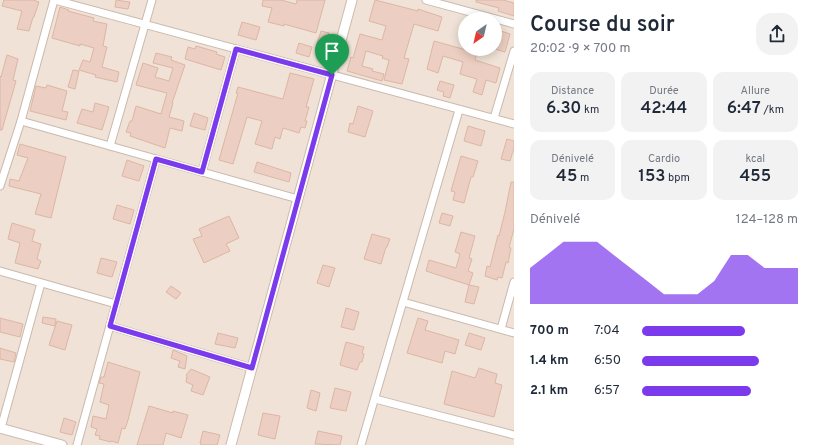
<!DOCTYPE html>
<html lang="fr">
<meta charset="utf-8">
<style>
:root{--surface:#fff;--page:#f2f2f3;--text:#1f2937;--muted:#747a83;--accent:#7c3aed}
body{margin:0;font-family:Overpass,sans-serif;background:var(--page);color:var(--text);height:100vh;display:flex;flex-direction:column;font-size:15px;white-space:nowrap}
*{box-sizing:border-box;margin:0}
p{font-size:13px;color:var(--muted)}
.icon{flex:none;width:22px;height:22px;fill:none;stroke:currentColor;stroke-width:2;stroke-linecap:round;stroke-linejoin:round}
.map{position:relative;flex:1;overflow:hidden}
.panel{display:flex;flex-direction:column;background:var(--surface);width:300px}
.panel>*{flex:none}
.needle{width:26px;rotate:214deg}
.controls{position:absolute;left:458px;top:12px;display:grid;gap:8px}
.controls a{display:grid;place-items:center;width:44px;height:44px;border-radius:50%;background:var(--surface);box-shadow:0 2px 10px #0003;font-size:20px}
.pin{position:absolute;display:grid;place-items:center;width:34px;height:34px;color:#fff;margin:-41px -17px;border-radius:50% 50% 50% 0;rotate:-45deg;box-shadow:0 0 4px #0007}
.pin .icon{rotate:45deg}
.round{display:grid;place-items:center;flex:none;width:42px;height:42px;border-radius:16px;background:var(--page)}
.headline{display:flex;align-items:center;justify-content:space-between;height:68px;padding:0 16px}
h1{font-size:22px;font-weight:600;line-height:30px}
.stats{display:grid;grid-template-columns:repeat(3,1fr);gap:6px;height:68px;padding:4px 16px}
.stats div{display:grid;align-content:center;border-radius:10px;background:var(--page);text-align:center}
.stats b{font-size:17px;font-weight:600}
.stats small{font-size:11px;font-weight:400}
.stats p{font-size:11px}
.chart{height:112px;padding:8px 16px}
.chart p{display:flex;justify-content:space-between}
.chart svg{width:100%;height:72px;margin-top:4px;fill:var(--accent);opacity:.7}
ul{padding:0 16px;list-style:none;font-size:13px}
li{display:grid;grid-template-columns:64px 48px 1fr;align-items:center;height:30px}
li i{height:10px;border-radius:5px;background:var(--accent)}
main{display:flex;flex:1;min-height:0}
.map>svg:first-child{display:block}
</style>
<main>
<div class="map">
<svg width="514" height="445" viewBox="0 0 514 445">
<rect width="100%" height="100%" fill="#faf1e7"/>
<path fill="#f0e2d6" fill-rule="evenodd" d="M0,0H514V445H0ZM465,19H495V49H465Z"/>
<g fill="#eccfc2" stroke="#dcb6a4">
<polygon points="4,0 33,0 39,2 34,17 33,17 29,31 17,29 22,11 2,6"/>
<polygon points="116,0 130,2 128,9 115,7"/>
<polygon points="263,0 281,0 296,4 297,0 325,0 316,33 284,24 284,26 268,22 272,8 262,6"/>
<polygon points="375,0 418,11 418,9 442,17 438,31 414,24 404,58 409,59 402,84 384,80 389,60 382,58 383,56 366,51 362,66 373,69 372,71 384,74 382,81 347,71 351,57 353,58 360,34 382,40 386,26 369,21"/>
<polygon points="476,0 503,0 514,3 514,16 498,11 499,8 476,2"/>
<polygon points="60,7 69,10 68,11 94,18 93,21 107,24 103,46 107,47 102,67 119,72 117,82 95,77 96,75 79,70 83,60 90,62 94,48 80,44 80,46 52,38"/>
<polygon points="242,22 260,27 256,40 238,35"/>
<polygon points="495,29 510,34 505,52 495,49"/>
<polygon points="321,31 329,33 324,50 316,47"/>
<polygon points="434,41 477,53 475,60 500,68 496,83 486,80 482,95 473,92 477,79 460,74 463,62 443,56 438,73 427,69"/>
<polygon points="299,43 312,47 309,57 296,53"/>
<polygon points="196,46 217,52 216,54 225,57 221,70 185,59 188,47 195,49"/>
<polygon points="156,53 172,57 171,60 185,65 172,103 173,103 169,117 184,121 182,131 170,128 165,148 130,136 131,133 126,132 130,121 132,121 136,106 161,114 167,93 136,85 143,63 158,68 155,77 169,81 173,68 153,63"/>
<polygon points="7,55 18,59 13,80 16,81 2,130 0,130 0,76 1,77"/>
<polygon points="73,70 79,71 75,89 68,87"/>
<polygon points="290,73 314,79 306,107 309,107 305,121 307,121 305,128 301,127 299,133 283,128 280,139 275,137 272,149 255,144 262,121 247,117 233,164 219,160 238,93 236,93 238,87 283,99"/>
<polygon points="440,81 454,85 450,98 443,96 444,92 437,90"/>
<polygon points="47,85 67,91 62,111 68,112 66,120 30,111 36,86 46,88"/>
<polygon points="95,103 109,107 102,130 77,123 82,109 93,112"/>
<polygon points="358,106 373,111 365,137 348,132 350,123 353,124"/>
<polygon points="194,113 208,118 205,130 190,126"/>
<polygon points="468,126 485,131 481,146 464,141"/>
<polygon points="507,139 514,141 514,148 510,161 501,159"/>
<polygon points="20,144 66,157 51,218 35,214 41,194 9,186 10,179 19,181 28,158 17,155"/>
<polygon points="461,156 478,161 473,177 471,177 464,203 453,200 455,192 451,191"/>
<polygon points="127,160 144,166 139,181 122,176"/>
<polygon points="257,162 291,173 289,182 254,172"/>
<polygon points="511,182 514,182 514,229 509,247 511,248 508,263 506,262 502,278 498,277 497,280 485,276 487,266 490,267 498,235 499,236 505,212"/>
<polygon points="117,205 134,210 130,224 113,219"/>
<polygon points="442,213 453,216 450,226 439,223"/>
<polygon points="229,216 239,238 226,244 230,251 204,263 193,239 202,236 199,229"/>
<polygon points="12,223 35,230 32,241 41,244 37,259 41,261 38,269 15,263 20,243 8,239"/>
<polygon points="461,232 475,236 469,258 472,259 468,271 473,273 469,285 426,271 429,260 456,268 460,254 455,252"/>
<polygon points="372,234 390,239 387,247 386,247 381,264 364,259"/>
<polygon points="101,258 117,262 112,277 97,273"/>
<polygon points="323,265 335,268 329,287 317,283"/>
<polygon points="469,285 479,287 474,304 465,302"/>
<polygon points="171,286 181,293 176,299 166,292"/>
<polygon points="346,308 359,312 354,330 341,327"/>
<polygon points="43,317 56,319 55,326 42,323"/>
<polygon points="0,318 23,324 20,337 0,332"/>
<polygon points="418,318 428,321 425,330 459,340 455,354 445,351 442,363 407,353"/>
<polygon points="57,321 72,325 65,350 49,345"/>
<polygon points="218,333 238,338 235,348 215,344"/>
<polygon points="469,333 485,338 481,350 465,345"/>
<polygon points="346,342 364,347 362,353 364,354 362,362 360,362 357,370 340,365"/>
<polygon points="0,348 16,353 14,362 0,359"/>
<polygon points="173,350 187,356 185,369 178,367 180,361 171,358"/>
<polygon points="108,362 140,372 128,420 125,429 122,428 118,443 111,441 111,442 99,439 100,436 95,435 97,429 91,427 93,416 106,419 109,405 100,402 104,384 99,383 101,377 104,377"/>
<polygon points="479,368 497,374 495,383 502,385 494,417 444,404 452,371 475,378"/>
<polygon points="191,369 210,377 203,395 191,391 193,385 186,382 187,376 186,375"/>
<polygon points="335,388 351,392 346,411 330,408"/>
<polygon points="311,390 320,393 316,411 307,408"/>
<polygon points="149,406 173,413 173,411 188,415 181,438 166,433 163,445 137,445"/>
<polygon points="263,413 280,416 275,439 258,435"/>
<polygon points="64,418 76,422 72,435 60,432"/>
<polygon points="203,431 220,435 217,445 201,445 201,443 200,443"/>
<polygon points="318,431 342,436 340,445 315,444"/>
</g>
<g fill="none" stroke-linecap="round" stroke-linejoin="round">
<g stroke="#cab9ae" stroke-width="9">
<g id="street">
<polyline points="55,0 514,124"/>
<polyline points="426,0 514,24"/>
<polyline points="494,118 514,51"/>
<polyline points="21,121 298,199"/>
<polyline points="110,146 152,0"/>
<polyline points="202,172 236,49"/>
<polyline points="0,186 21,121 54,0"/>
<polyline points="0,271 116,304"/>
<polyline points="403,302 514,333"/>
<polyline points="110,326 252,368"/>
<polyline points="501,329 514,282"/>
<polyline points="375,399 514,435"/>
<polyline points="1,428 41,283"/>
<polyline points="77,445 156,159"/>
<polyline points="361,445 459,110"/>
</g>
</g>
<g stroke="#cebaaf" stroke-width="11">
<g id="secondary">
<polyline points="0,428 62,445"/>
<polyline points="231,445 352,0"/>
</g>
</g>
<use href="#street" stroke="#fff" stroke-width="7"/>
<use href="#secondary" stroke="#fff" stroke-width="9"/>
</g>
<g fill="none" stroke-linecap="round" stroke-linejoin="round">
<g stroke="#fff" stroke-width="8">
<polygon id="route" points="236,49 332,75 252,368 110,326 156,159 202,172"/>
</g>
<use href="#route" stroke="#7c3aed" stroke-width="5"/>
</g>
</svg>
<div class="controls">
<a><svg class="needle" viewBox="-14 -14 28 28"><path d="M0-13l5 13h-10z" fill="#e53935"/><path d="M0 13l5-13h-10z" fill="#747a83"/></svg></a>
</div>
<div class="pin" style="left:332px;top:75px;background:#1e9e55"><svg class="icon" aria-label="arrive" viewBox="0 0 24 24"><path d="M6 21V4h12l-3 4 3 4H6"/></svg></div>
</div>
<section class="panel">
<div class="headline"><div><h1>Course du soir</h1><p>20:02 · 9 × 700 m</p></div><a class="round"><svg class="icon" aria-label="share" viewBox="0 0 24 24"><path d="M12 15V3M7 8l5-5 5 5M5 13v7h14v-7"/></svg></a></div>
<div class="stats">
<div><p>Distance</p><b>6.30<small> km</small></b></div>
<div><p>Durée</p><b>42:44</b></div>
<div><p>Allure</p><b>6:47<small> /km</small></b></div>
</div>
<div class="stats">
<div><p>Dénivelé</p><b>45<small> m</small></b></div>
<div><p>Cardio</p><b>153<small> bpm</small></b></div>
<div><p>kcal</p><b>455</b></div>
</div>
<div class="chart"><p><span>Dénivelé</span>124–128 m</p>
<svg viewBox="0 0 160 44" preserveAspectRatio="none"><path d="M0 44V22L10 14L20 6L30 6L40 6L50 14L60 22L70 30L80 38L90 38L100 38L110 30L120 14L130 14L140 22L150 22L160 22V44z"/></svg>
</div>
<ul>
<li><b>700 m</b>7:04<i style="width:66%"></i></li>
<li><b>1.4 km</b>6:50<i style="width:75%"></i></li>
<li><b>2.1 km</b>6:57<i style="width:70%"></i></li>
</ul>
</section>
</main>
